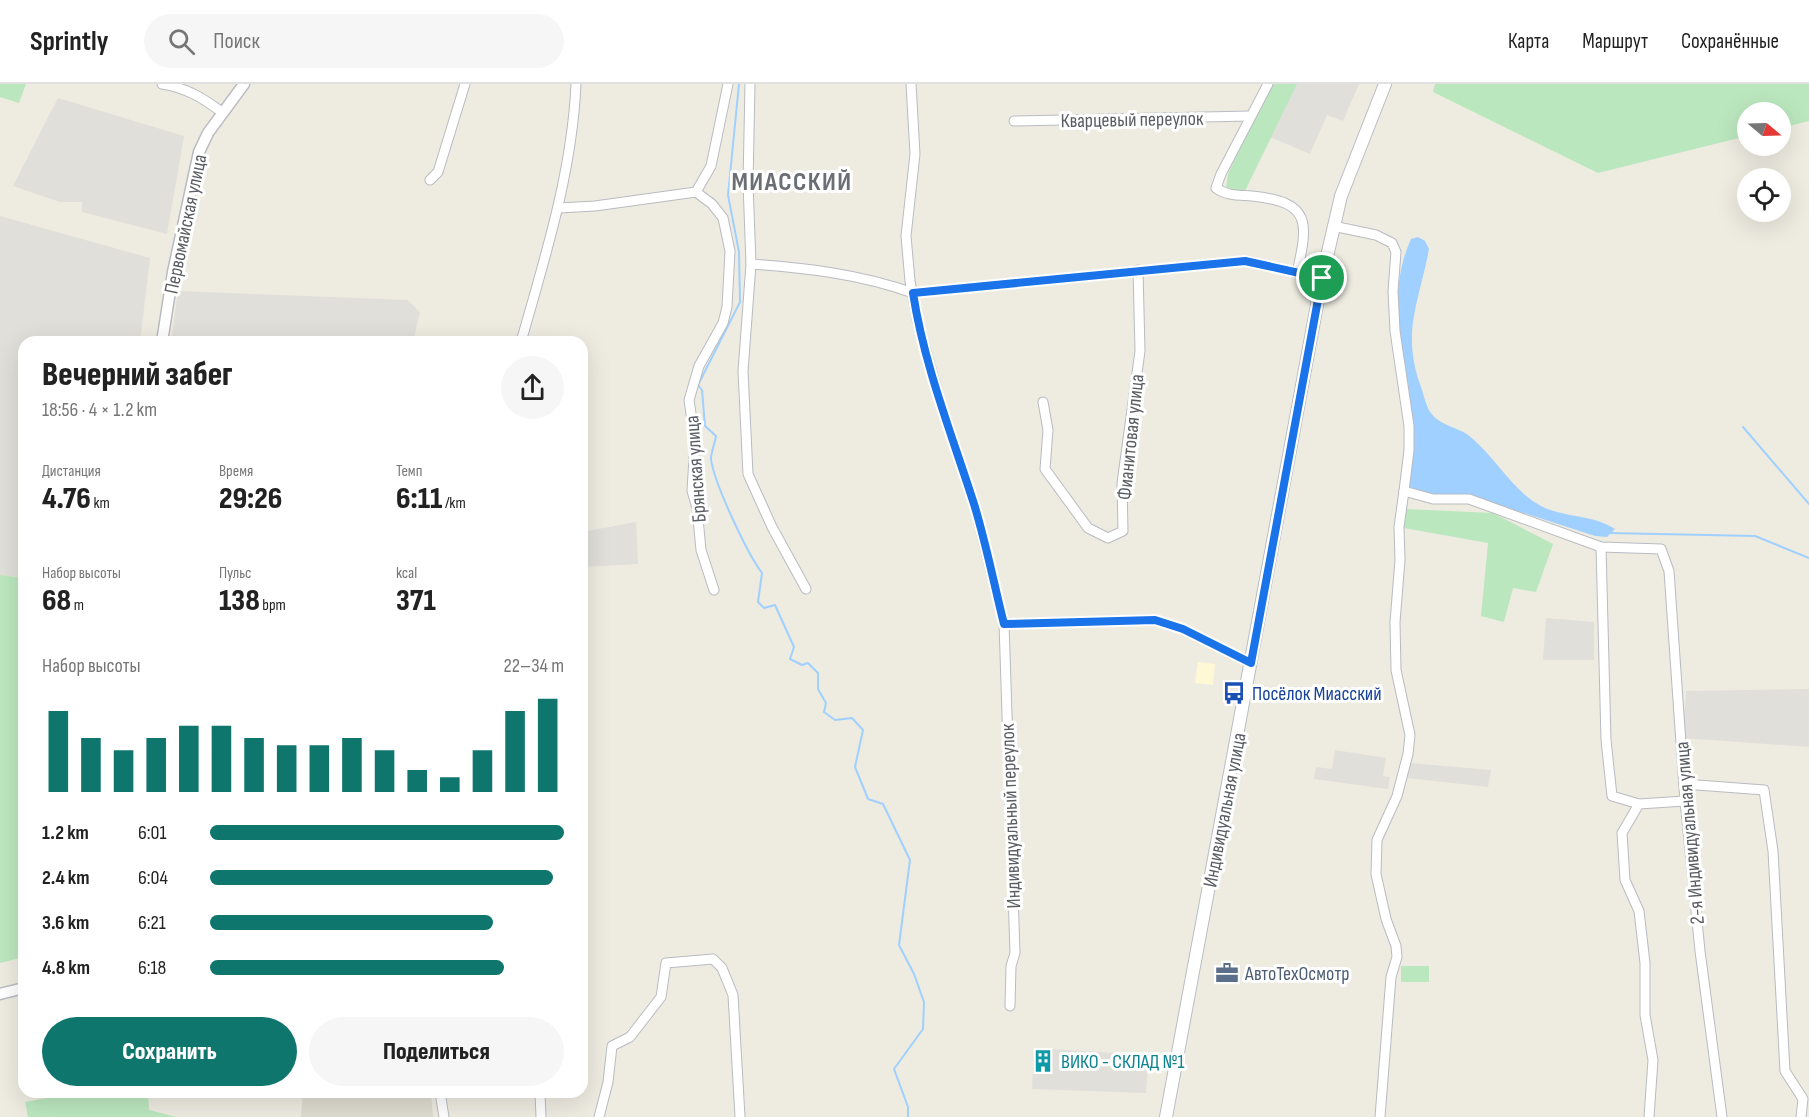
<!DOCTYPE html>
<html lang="ru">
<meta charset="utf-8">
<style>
:root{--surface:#fff;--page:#f6f6f6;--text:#222;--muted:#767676;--line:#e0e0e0;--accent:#0f766e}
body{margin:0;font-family:"Sofia Sans Condensed",sans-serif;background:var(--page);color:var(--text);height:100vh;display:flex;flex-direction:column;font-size:22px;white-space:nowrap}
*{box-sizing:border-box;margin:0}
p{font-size:20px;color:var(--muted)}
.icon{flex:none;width:33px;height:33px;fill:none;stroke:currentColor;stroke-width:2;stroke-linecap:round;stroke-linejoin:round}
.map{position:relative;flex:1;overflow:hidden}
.details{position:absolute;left:18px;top:252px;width:570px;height:762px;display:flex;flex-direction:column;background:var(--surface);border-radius:18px;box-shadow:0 6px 24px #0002}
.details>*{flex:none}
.needle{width:39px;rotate:109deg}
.controls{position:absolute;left:1737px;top:18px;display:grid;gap:12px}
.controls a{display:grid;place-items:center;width:54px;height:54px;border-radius:50%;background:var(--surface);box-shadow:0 6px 24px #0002;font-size:30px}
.pin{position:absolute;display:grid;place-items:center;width:51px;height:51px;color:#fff;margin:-26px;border:3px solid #fff;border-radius:50%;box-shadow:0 2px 6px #0007}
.round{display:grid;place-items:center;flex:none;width:63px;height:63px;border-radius:32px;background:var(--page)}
.head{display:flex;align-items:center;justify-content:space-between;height:102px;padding:0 24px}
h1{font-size:33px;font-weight:800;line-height:45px}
.stats{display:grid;grid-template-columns:repeat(3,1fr);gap:9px;height:102px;padding:6px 24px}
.stats div{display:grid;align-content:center}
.stats b{font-size:30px;font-weight:800}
.stats small{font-size:16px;font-weight:400}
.stats p{font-size:16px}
.chart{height:168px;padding:12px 24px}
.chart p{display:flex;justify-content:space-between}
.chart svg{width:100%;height:108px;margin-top:6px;stroke:var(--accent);stroke-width:6}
.button{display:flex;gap:12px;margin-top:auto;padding:12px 24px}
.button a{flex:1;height:69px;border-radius:36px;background:var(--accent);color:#fff;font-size:24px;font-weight:800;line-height:69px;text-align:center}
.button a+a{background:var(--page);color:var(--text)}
ul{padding:0 24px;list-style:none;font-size:20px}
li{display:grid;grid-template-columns:96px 72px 1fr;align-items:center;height:45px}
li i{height:15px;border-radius:8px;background:var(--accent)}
header{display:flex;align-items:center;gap:36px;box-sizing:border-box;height:84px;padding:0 30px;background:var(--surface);border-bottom:2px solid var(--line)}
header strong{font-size:28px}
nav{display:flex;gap:33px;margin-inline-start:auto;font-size:21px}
.search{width:420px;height:54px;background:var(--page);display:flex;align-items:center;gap:15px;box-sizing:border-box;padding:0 21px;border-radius:33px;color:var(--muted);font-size:22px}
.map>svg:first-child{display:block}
</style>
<header>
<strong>Sprintly</strong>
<div class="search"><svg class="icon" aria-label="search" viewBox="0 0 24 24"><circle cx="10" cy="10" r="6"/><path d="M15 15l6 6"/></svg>Поиск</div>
<nav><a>Карта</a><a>Маршрут</a><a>Сохранённые</a></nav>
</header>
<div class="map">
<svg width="1809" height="1033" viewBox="0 0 1809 1033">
<rect width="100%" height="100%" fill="#eeece1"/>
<polygon fill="#fff8d5" points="1198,578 1215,580 1213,601 1195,599"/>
<g fill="#e1dfd9">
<polygon points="1287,0 1359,0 1343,37 1327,31 1310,70 1265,51"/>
<polygon points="58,14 184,52 167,150 82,128 82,118 60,118 13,102"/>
<polygon points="0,132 150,174 140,258 24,258 24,494 0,491"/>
<polygon points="178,207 408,216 420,228 413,258 171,258"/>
<polygon points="636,438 638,480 582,483 582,448"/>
<polygon points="1546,534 1594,538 1594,576 1543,576"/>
<polygon points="1809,605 1809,663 1683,654 1686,607"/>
<polygon points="1335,666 1386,674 1383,692 1390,693 1388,705 1314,695 1316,683 1332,685"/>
<polygon points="1411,679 1491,686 1488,703 1407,694"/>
<polygon points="1034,964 1149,971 1146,1009 1032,1005"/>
</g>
<polygon fill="#dedbd0" points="303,1008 431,1008 433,1033 301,1033"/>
<g fill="#bbe7be">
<polygon points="0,0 26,0 19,19 0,13"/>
<polygon points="1270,0 1297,0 1246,105 1241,109 1226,103 1228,90"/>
<polygon points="1435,0 1809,0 1809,37 1781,44 1780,28 1748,28 1747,52 1598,89 1433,8"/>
<polygon points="1406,425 1493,429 1553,460 1536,508 1513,504 1504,538 1481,532 1488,459 1404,444"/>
<polygon points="0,491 24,494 24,873 0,879"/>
<rect x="1401" y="882" width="28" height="16"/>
<polygon points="80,1008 148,1008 149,1026 177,1033 28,1033 25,1018"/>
</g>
<path fill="#a0d0ff" d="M1418,153L1425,157L1429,165C1419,219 1401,248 1421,303C1424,311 1426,323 1431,329C1441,343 1461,343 1473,355C1497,376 1513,407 1541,422C1564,434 1592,430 1615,445L1607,453L1595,452L1471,412L1432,410L1409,403C1409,384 1415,367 1413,347C1407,284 1383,216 1411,155Z"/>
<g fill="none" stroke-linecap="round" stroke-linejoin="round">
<g stroke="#a0d0ff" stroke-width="2">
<path d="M739,0L728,111L739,168L740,218L698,301L702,306L705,342L716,352C715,359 711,368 711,375C714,399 747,469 762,489L758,518L764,524L775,521L794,563L790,575L802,581L808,579L818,589V605L826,619L824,628L835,636L852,634L863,646L855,683L868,715L883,720L910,776L899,861L914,890L924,918L923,945L894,985L908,1023V1033"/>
<polyline points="1743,343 1809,420"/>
<polyline points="1609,449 1755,452 1809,474"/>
</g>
<g stroke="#b9bbc1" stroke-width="11">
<g id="minor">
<path d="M162,0C187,4 203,14 223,29"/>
<polyline points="750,0 748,99 751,180 743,287 748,390 772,443 806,505"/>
<polyline points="911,0 915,70 906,152 910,197 917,235 940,317 975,423 1004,540 1015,869 1011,882 1010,922"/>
<path d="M1268,0L1221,90L1216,104C1227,112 1239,111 1252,112C1312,118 1308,139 1297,189"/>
<polyline points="1014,37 1250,32"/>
<polyline points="430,96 438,88 465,0"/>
<polyline points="559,124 595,122 696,108"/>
<polyline points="1333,142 1376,151 1392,159 1396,168 1393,207 1395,247 1409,342 1409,366 1404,407 1433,415 1469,415 1601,463 1661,465 1669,487 1685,717 1700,867 1722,1033"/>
<path d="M751,180C806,184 860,190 913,209L1245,177L1322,194"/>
<path d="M521,258C545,173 572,89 576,0"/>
<polyline points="1043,318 1048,346 1045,385 1088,444 1108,454 1123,447 1122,399 1140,267 1138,186"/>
<polyline points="1601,463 1606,656 1612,712 1639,720"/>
<polyline points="714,506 701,466 697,424 692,407 695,357 689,316 699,282 723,239 727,223 730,167 723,134 712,120 696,108 711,82 728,0"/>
<polyline points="1004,540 1155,536 1183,545 1251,579"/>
<polyline points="1684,700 1764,706 1773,767 1785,987 1803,1015 1801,1033"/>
<polyline points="440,1008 444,1033"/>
<polyline points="540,1008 541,1033"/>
<polyline points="599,1033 608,998 612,962 630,953 661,913 666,879 713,875 722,884 733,911 740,1033"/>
<polyline points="1380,1033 1391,893 1397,873 1396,862 1386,835 1376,790 1377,756 1397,712 1408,670 1410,651 1396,586 1395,538 1400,476 1399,443 1404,407"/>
<polyline points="1649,1033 1653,976 1645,931 1645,879 1639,827 1625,796 1622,749 1639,720 1685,717"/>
</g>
</g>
<g stroke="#b9bbc1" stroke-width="13">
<g id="tertiary">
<polyline points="162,258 173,188 199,68 208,49 244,0"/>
<polyline points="0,910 24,904"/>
</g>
</g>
<g stroke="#babdc4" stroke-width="14">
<polyline id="secondary" points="1166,1033 1322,194 1341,112 1385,0"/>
</g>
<use href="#minor" stroke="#fff" stroke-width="9"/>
<use href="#tertiary" stroke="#fff" stroke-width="10"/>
<use href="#secondary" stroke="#fff" stroke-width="12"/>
</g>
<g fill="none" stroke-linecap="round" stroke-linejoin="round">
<g stroke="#fff" stroke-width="12">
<path id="route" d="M1245,177L1322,194L1251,579L1183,545L1155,536L1004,540C994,500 986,459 974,420C952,351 924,281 913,209Z"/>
</g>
<use href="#route" stroke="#1a73e8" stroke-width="8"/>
</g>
<defs>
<g id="bus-bare" transform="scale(1.8)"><path d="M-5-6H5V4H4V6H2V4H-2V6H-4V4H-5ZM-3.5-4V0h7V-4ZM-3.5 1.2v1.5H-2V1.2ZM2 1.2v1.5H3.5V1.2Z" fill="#1a4fb4" stroke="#fff" stroke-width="2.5" paint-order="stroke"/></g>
<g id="office-bare" transform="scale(1.8)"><path d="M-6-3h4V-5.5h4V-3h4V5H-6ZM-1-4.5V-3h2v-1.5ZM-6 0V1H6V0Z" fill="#5c6f8a" stroke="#fff" stroke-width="2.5" paint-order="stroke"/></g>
<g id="building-bare" transform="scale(1.8)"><path d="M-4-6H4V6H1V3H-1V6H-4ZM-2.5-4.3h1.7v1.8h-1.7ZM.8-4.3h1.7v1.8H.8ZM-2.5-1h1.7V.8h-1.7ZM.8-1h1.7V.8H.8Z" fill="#0f9aa8" stroke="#fff" stroke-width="2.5" paint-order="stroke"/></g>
</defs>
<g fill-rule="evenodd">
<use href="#bus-bare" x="1234" y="609"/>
<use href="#office-bare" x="1227" y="889"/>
<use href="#building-bare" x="1043" y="977"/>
</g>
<g text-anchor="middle" stroke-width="6" stroke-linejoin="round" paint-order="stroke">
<g font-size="20" fill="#5a5d63" stroke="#fff">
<text transform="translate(1132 35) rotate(-1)" y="7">Кварцевый переулок</text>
<text transform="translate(185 140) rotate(-78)" y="7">Первомайская улица</text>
<text transform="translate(1130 353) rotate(-84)" y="7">Фианитовая улица</text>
<text transform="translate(695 385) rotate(-94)" y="7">Брянская улица</text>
<text transform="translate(1224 726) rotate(-79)" y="7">Индивидуальная улица</text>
<text transform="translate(1010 732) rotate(-92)" y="7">Индивидуальный переулок</text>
<text transform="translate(1689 749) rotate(-95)" y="7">2-я Индивидуальная улица</text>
</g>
<g font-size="20" fill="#164399" stroke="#fff" text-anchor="start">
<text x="1252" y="616">Посёлок Миасский</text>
</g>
<g font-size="20" fill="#4e5e75" stroke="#fff" text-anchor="start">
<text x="1245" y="896">АвтоТехОсмотр</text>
</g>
<g font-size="20" fill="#0d838f" stroke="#fff" text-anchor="start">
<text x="1061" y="984">ВИКО - СКЛАД №1</text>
</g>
<g font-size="26" font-weight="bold" letter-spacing="1.5" fill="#6b6f75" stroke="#fff">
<text x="792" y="106">МИАССКИЙ</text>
</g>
</g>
</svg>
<div class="controls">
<a><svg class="needle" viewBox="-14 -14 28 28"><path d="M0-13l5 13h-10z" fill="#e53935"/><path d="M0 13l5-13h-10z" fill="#767676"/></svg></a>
<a><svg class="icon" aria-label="locate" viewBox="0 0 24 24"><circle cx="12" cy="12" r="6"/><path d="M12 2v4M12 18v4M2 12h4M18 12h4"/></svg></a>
</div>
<div class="pin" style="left:1322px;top:194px;background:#1e9e55"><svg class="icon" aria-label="arrive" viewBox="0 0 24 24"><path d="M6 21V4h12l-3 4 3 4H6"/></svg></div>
<section class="details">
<div class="head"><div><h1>Вечерний забег</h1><p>18:56 · 4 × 1.2 km</p></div><a class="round"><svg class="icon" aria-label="share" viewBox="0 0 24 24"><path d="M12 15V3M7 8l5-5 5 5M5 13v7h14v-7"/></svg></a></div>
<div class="stats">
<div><p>Дистанция</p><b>4.76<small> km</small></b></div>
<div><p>Время</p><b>29:26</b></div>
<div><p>Темп</p><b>6:11<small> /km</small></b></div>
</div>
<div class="stats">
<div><p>Набор высоты</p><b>68<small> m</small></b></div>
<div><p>Пульс</p><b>138<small> bpm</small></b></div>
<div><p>kcal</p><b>371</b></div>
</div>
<div class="chart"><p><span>Набор высоты</span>22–34 m</p>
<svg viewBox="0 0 160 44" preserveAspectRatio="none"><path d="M5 44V11M15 44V22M25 44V27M35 44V22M45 44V17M55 44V17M65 44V22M75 44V25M85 44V25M95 44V22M105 44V27M115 44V35M125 44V38M135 44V27M145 44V11M155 44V6"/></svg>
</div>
<ul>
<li><b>1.2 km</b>6:01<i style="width:100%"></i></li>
<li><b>2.4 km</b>6:04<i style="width:97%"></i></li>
<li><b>3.6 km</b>6:21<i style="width:80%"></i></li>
<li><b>4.8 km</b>6:18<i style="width:83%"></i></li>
</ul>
<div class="button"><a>Сохранить</a><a>Поделиться</a></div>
</section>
</div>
